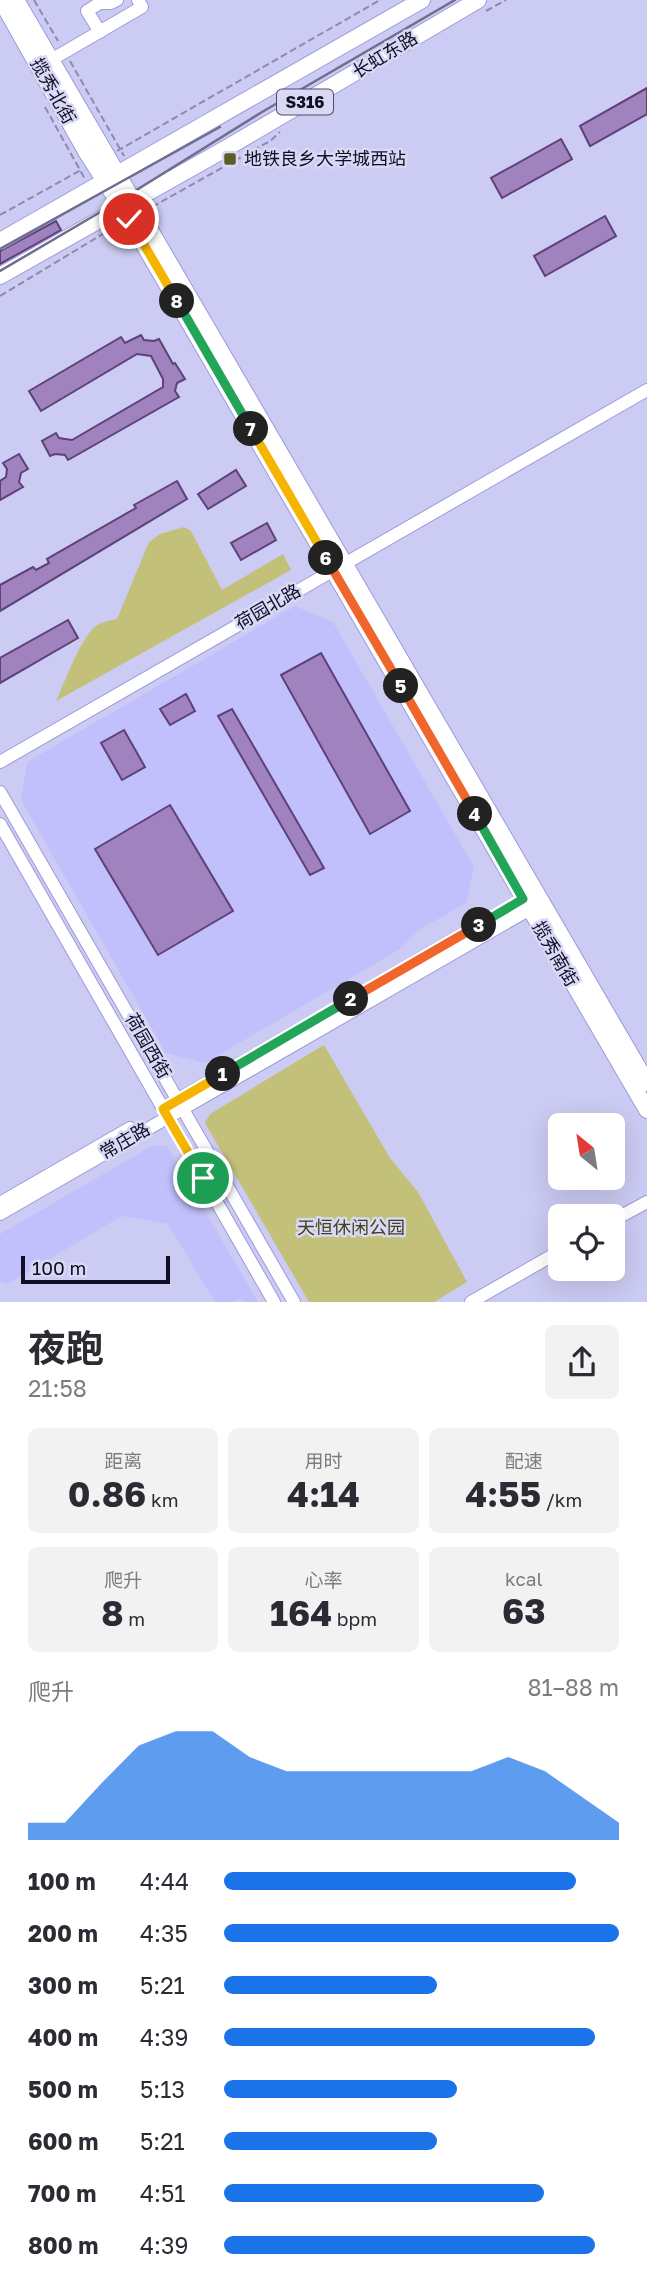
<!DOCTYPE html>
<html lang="zh">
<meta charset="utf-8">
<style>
:root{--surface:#fff;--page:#f2f2f3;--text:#2b2b33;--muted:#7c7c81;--accent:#1a73e8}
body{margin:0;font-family:"Golos Text","Noto Sans SC",sans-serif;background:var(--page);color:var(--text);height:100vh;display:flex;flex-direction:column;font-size:26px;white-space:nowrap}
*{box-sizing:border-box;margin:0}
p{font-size:23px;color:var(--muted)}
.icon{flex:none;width:38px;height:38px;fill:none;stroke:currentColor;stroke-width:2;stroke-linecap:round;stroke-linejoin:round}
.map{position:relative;height:1302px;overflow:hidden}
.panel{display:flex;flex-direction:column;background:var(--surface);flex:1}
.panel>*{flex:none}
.needle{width:46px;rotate:330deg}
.buttons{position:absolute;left:548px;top:1113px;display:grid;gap:14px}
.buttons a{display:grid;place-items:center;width:77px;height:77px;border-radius:10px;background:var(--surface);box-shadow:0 7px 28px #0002;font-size:35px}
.scale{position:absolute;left:21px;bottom:18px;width:149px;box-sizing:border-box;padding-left:7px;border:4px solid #110e26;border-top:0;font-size:19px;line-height:24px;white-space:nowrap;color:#110e26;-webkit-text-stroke:5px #d9d9f5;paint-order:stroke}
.pin{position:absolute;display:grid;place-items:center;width:60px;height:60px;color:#fff;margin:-30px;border:4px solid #fff;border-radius:50%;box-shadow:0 2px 7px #0007}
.km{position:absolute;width:35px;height:35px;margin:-18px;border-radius:50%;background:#222;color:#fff;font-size:19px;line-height:35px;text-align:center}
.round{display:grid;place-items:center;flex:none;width:74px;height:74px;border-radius:10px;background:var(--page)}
.overview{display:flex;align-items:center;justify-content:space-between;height:119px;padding:0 28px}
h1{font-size:38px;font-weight:700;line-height:52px}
.figures{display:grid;grid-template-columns:repeat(3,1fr);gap:10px;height:119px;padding:7px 28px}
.figures div{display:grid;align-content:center;border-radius:10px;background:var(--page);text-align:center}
.figures b{font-size:35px;font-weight:700}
.figures small{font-size:19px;font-weight:400}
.figures p{font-size:19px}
.chart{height:196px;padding:14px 28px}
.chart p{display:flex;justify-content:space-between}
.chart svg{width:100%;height:126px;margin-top:7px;fill:var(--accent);opacity:.7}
ul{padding:0 28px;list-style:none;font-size:23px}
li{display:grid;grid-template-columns:112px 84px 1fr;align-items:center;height:52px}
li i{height:18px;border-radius:9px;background:var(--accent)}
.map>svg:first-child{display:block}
</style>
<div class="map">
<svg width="647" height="1302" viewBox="0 0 647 1302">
<rect width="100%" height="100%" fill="#cbcbf3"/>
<g fill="#c2c0fc">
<polygon points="295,606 333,622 474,867 466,903 419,930 400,949 205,1063 166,1053 21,800 27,762"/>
<polygon points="152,1146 167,1146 258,1302 245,1302 239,1299 230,1302 215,1302 168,1224 122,1216 7,1284 0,1282 0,1234"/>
</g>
<g fill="#c3c079">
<path d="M184,527L191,531L222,590L283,554L291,570L56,701C64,684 82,635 96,626C102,622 110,620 117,619L149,542L160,534Z"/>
<polygon points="324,1045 390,1158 418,1192 467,1282 434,1302 309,1302 205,1123 210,1114"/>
</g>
<g fill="#a082bf" stroke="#5d4179" stroke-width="2">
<polygon points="647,88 647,114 590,146 580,126"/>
<polygon points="561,139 572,159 502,198 491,178"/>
<polygon points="605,216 616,236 545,276 534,256"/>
<polygon points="56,221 61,230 0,264 0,251"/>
<polygon points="141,335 144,340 154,341 159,339 173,364 175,363 185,379 177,383 175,391 179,397 68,460 65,455 55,454 50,456 42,441 56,433 59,438 72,440 163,387 163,379 151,356 137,354 41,411 29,391 121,337 125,343"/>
<polygon points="19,454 28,469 21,473 19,482 23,487 0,500 0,481 6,477 7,469 3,463"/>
<polygon points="236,470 246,486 208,509 198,494"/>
<polygon points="177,481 187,499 0,611 0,585 33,567 36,570 49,563 47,559 136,508 134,505"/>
<polygon points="267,523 276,540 241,560 231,543"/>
<polygon points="68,620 78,638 0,683 0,658"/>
<polygon points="321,653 410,811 370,834 281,675"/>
<polygon points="186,694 195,711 170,725 160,709"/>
<polygon points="232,709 324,868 310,875 218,716"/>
<polygon points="124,730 145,767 122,780 101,743"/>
<polygon points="170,805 233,911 158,955 95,849"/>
</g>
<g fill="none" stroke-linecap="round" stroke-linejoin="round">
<g stroke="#9d9adb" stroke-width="14">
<g id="minor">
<polyline points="100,32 87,11 100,3 111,3 117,0"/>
<polyline points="51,60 142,7 138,0"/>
<polyline points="0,762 647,390"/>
<polyline points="0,792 294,1302"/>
<polyline points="0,824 274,1302"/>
<polyline points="167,1106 530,895"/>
<polyline points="0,1203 130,1128"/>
<polyline points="0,1214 537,905"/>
<polyline points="612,1221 647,1202"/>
<polyline points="471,1302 560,1251"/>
</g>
</g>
<g stroke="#9d9adb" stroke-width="18">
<g id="major">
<polyline points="1,0 87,153 129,219 647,1110"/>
<polyline points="16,0 647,1083"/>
<polyline points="0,241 422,0"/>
<polyline points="0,276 225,149 478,0"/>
</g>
</g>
<g stroke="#8c8bae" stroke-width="2" stroke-dasharray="7 3.5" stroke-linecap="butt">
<polyline points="34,0 58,41"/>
<polyline points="486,11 506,0"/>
<polyline points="70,61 124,156"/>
<polyline points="45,107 85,179"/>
<polyline points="117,151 380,0"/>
<polyline points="152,207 270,141 280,132"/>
<polyline points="0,215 81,170"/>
<polyline points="0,296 116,226"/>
</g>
<use href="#minor" stroke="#fff" stroke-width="12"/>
<use href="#major" stroke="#fff" stroke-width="16"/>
<g stroke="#6f6e8e" stroke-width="2.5">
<polyline points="0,249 220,127"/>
<polyline points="0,271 114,204 262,112 455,0"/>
</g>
</g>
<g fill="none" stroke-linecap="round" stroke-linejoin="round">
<g stroke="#fff" stroke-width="14">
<polyline id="split-1" points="203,1178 163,1109 223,1074"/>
</g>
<g stroke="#fff" stroke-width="14">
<polyline id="split-2" points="223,1074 351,999"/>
</g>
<g stroke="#fff" stroke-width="14">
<polyline id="split-3" points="351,999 479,925"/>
</g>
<g stroke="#fff" stroke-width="14">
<polyline id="split-4" points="475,814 523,899 479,925"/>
</g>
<g stroke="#fff" stroke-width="14">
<polyline id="split-5" points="401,686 475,814"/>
</g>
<g stroke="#fff" stroke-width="14">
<polyline id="split-6" points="326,558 401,686"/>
</g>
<g stroke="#fff" stroke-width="14">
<polyline id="split-7" points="251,429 326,558"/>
</g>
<g stroke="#fff" stroke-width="14">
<polyline id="split-8" points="177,301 251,429"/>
</g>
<g stroke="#fff" stroke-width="14">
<polyline id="split-9" points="129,219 177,301"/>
</g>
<use href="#split-1" stroke="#f5b400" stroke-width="9"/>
<use href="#split-2" stroke="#22a559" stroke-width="9"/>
<use href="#split-3" stroke="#f0652b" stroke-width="9"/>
<use href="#split-4" stroke="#22a559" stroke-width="9"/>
<use href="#split-5" stroke="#f0652b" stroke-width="9"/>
<use href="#split-6" stroke="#f0652b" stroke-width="9"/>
<use href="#split-7" stroke="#f5b400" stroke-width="9"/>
<use href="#split-8" stroke="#22a559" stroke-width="9"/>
<use href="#split-9" stroke="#f5b400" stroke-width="9"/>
</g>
<rect fill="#5d5b27" stroke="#d9d9f5" stroke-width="2.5" x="223" y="152" width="14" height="14" rx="3.5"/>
<g text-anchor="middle" stroke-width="5" stroke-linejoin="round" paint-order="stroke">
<rect fill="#d9d9f5" stroke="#4d4b64" stroke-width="2" x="277" y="89.5" width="56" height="25" rx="5"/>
<g font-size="16" font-weight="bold" fill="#110e26">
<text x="305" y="108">S316</text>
</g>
<g font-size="18" fill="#110e26" stroke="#d9d9f5">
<text transform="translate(385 55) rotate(-31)" y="6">长虹东路</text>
<text transform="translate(53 91) rotate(61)" y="6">揽秀北街</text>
<text transform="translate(268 607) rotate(-30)" y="6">荷园北路</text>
<text transform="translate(555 954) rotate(60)" y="6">揽秀南街</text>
<text transform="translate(148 1046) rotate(60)" y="6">荷园西街</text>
<text transform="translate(125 1141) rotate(-30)" y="6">常庄路</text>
</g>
<g font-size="18" fill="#110e26" stroke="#d9d9f5" text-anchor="start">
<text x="244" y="165">地铁良乡大学城西站</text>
</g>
<g font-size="18" fill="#43411b" stroke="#d9d9f5">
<text x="351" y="1234">天恒休闲公园</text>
</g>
</g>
</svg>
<div class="buttons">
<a><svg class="needle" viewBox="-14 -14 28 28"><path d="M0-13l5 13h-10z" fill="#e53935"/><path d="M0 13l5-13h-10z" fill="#7c7c81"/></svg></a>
<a><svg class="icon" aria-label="locate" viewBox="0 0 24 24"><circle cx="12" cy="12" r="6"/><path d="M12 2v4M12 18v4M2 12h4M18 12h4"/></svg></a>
</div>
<div class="scale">100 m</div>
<div class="pin" style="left:203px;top:1178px;background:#1e9e55"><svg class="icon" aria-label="arrive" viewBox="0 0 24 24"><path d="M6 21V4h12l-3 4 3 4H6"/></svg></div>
<div class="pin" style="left:129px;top:219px;background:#d93025"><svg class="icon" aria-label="check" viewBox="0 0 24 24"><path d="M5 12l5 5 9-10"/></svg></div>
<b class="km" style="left:223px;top:1074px">1</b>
<b class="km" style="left:351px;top:999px">2</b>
<b class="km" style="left:479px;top:925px">3</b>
<b class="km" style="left:475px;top:814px">4</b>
<b class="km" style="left:401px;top:686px">5</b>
<b class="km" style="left:326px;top:558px">6</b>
<b class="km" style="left:251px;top:429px">7</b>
<b class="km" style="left:177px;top:301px">8</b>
</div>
<section class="panel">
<div class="overview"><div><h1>夜跑</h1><p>21:58</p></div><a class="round"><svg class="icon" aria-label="share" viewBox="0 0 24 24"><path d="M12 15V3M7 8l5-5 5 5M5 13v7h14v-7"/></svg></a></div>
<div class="figures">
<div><p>距离</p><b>0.86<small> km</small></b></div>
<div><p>用时</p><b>4:14</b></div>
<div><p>配速</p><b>4:55<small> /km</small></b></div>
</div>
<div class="figures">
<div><p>爬升</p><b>8<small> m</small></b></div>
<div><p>心率</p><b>164<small> bpm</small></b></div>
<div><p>kcal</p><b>63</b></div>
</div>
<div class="chart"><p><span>爬升</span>81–88 m</p>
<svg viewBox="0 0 160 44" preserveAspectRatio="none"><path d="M0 44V38L10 38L20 24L30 11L40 6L50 6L60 15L70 20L80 20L90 20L100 20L110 20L120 20L130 15L140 20L150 29L160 38V44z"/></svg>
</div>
<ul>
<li><b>100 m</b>4:44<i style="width:89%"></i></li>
<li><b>200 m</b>4:35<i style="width:100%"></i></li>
<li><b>300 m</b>5:21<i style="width:54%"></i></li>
<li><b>400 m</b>4:39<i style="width:94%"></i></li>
<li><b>500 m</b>5:13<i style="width:59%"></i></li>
<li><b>600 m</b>5:21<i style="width:54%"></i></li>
<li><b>700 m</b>4:51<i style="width:81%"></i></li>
<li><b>800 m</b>4:39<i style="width:94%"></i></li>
</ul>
</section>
